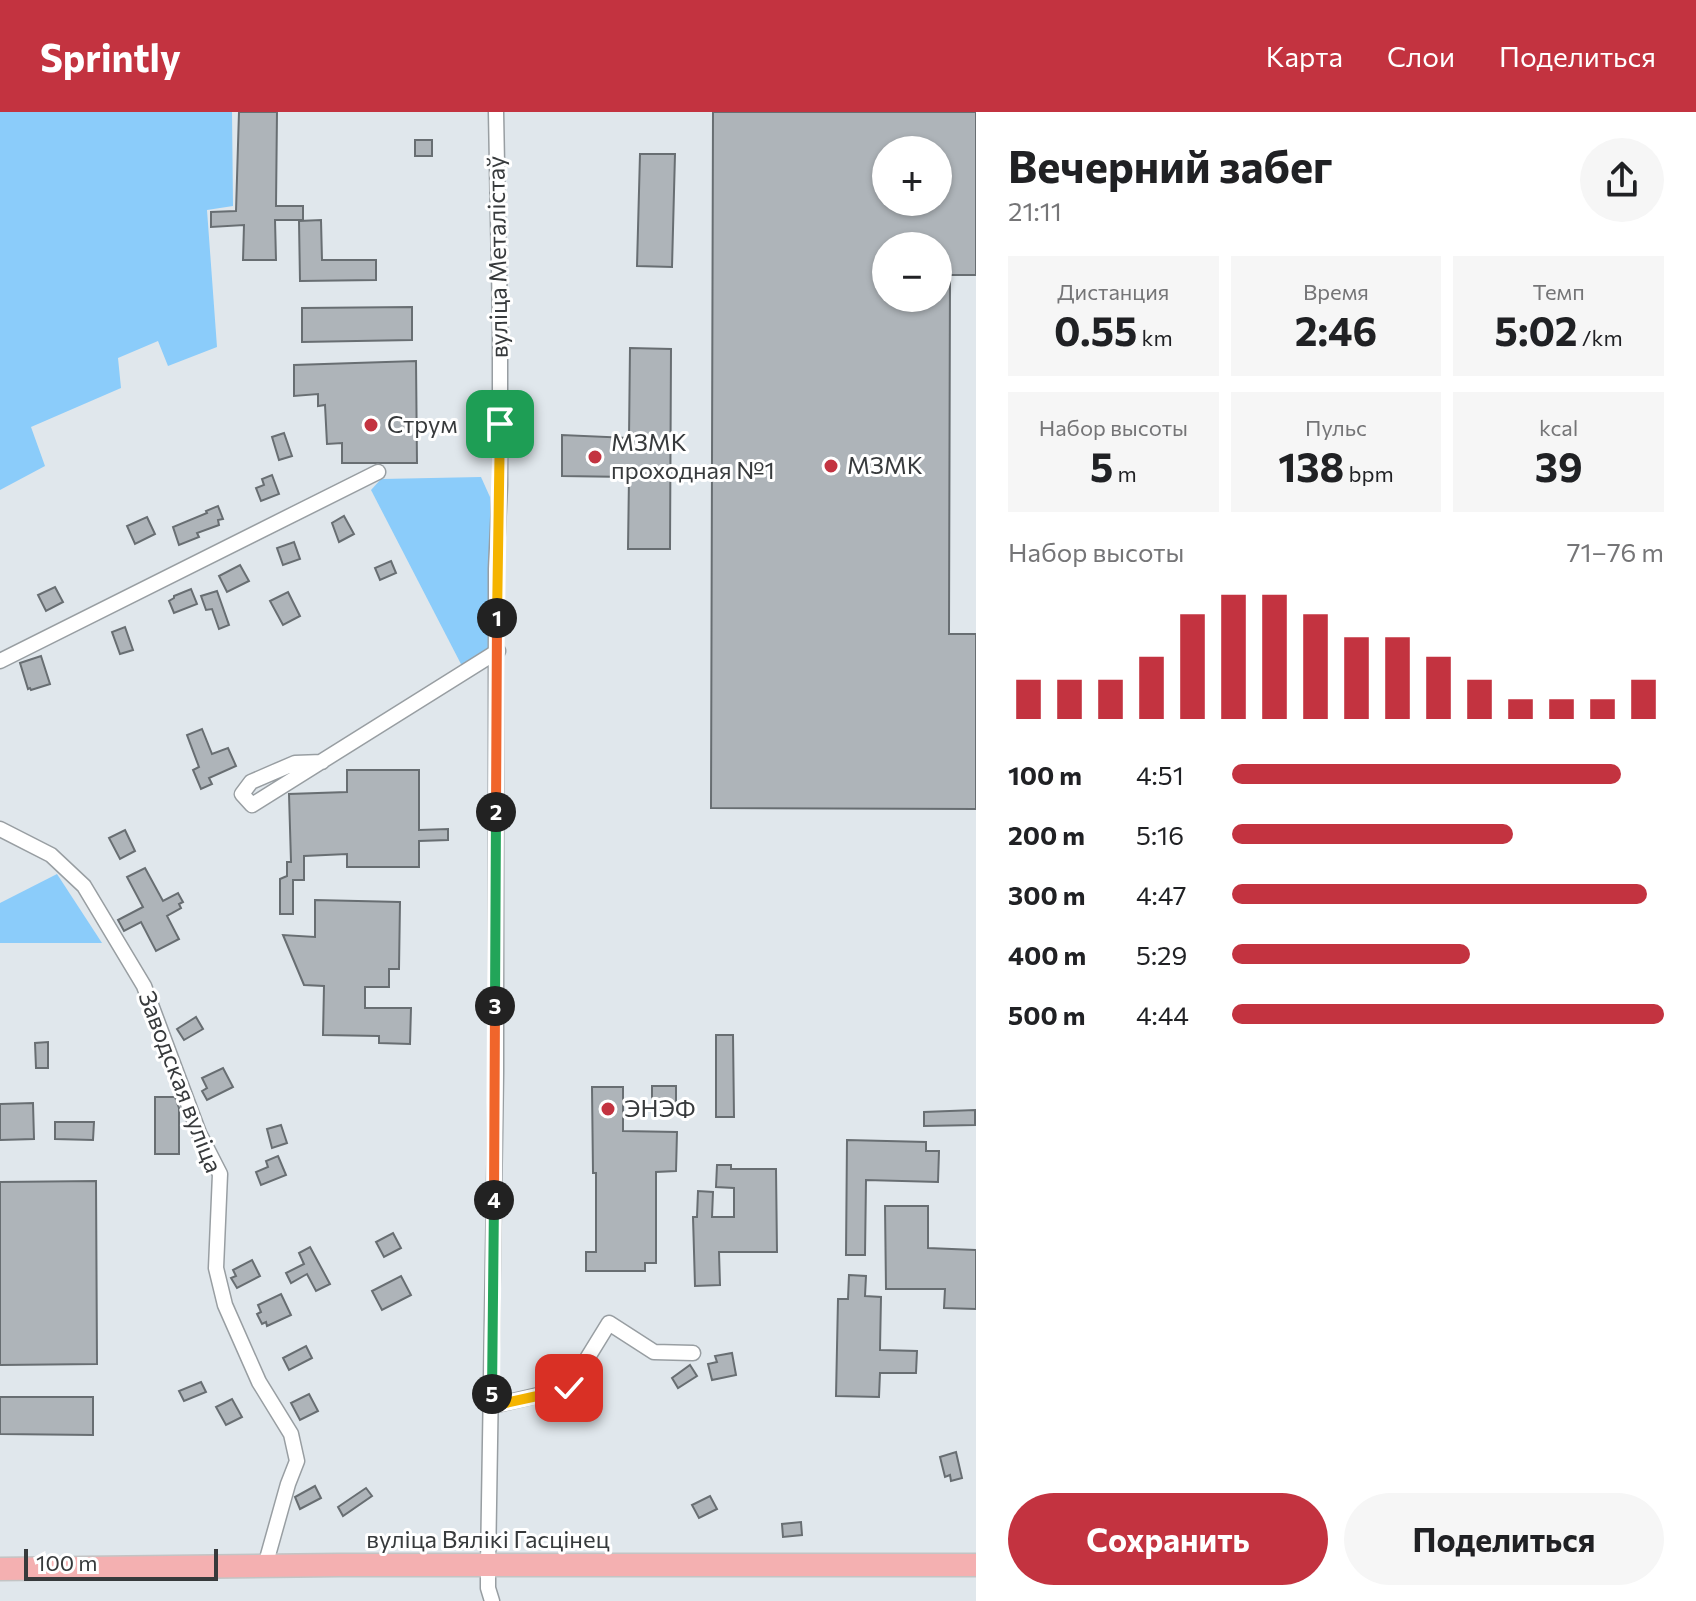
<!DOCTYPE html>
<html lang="ru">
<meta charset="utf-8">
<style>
:root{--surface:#fff;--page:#f6f6f6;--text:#202124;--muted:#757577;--accent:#c33340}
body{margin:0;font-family:Commissioner,sans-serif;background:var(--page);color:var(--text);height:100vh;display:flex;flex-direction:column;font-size:30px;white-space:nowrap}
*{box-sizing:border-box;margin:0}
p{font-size:26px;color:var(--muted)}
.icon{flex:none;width:44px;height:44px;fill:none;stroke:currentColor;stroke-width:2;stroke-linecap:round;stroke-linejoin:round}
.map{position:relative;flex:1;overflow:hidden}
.details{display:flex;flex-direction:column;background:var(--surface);width:720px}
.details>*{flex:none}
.fabs{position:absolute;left:872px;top:24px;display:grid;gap:16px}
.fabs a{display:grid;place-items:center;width:80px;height:80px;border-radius:50%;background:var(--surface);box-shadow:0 2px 6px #0004;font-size:40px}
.scale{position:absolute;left:24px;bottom:20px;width:194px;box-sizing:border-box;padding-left:8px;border:4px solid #373a3c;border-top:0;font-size:22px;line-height:28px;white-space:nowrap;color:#373a3c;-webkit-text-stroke:6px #fff;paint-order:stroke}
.pin{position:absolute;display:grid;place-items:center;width:68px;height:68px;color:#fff;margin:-34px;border-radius:16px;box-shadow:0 4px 12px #0006}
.km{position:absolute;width:40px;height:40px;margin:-20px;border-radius:50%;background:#222;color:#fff;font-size:22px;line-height:40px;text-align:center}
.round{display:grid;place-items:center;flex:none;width:84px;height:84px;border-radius:42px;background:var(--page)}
.overview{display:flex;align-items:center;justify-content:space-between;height:136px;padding:0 32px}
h1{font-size:44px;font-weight:700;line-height:60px}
.metrics{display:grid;grid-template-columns:repeat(3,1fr);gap:12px;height:136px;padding:8px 32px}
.metrics div{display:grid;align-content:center;border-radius:0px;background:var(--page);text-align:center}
.metrics b{font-size:40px;font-weight:700}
.metrics small{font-size:22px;font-weight:400}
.metrics p{font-size:22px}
.chart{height:224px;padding:16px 32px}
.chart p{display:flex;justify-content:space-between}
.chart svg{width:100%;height:144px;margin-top:8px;stroke:var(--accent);stroke-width:6}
.primary-button{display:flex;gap:16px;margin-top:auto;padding:16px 32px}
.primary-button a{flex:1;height:92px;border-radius:48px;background:var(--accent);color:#fff;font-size:32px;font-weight:700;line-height:92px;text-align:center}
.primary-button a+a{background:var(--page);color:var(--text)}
ul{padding:0 32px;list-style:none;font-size:26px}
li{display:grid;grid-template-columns:128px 96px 1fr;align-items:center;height:60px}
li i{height:20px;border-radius:10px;background:var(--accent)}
header{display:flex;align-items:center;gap:48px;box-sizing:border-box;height:112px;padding:0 40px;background:var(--accent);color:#fff}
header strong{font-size:38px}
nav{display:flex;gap:44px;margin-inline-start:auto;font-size:28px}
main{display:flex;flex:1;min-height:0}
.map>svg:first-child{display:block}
</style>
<header>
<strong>Sprintly</strong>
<nav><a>Карта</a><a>Слои</a><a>Поделиться</a></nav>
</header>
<main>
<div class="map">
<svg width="976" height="1489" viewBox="0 0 976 1489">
<rect width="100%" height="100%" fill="#e0e7ec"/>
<g fill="#8bccfa">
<polygon points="0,0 232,0 233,94 207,98 217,235 168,254 158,229 118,246 121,276 31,315 45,354 0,378"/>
<polygon points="481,365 490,385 490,537 462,554 371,378 381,367"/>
<polygon points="57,762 102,831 0,831 0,791"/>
</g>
<g fill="#aeb4b9" stroke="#686e72" stroke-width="2" fill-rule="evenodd">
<polygon points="239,0 277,0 276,94 303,94 303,108 275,108 276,148 243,148 244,113 211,115 211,100 236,99"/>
<path d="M713,0H976V163H950L949,522H976V697L711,696ZM886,38H938V90H886ZM886,134H938V186H886Z"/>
<rect x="415" y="28" width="17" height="16"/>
<polygon points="640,42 675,42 672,155 637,154"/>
<polygon points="321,108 322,148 376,148 376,168 300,169 299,109"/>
<polygon points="412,195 412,228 302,230 302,196"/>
<polygon points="630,236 671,237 670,437 628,437 629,365 562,364 562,323 629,326"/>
<polygon points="416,249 417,351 342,351 342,331 327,332 325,293 318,294 318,282 294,284 294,253"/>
<polygon points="284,321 292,344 279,348 272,325"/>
<polygon points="272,363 279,382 261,389 256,376 264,373 262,367"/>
<polygon points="218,394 223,407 218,408 219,413 197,421 199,425 179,433 173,415 207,401 206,399"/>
<polygon points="344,404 354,422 339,430 332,411"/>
<polygon points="147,405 155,422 135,432 127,414"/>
<polygon points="294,430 300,447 283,453 277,436"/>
<polygon points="391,449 396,461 380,468 375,456"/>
<polygon points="240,453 249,469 227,480 219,464"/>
<polygon points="55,475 63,490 46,499 38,483"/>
<polygon points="191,477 197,492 174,501 169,489 174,486 174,484"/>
<polygon points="217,479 229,513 219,517 212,497 206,498 201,484"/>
<polygon points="288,480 300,504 283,513 270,489"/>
<polygon points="125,515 133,538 120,542 112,520"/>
<polygon points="41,544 50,572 31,578 30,576 28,577 20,551"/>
<polygon points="202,617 212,642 228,636 236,654 209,666 212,672 201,677 193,658 199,655 187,623"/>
<polygon points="347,658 419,658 419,718 448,717 448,728 419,729 419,755 347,755 347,742 304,744 304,768 293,768 293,802 280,802 280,767 287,764 287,750 291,750 289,682 347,680"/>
<polygon points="125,718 135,739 120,747 109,726"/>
<polygon points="145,756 163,789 178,781 183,790 179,792 181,796 167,804 179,827 156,839 141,810 124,819 118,808 143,795 127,765"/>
<polygon points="315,788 400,790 399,857 389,857 389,875 365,875 365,896 411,896 410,932 379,931 379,924 323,923 324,874 304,873 283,823 315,825"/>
<polygon points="196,905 203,917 184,928 177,917"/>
<polygon points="716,923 733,923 734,1005 716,1005"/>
<polygon points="48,930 48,956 36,956 35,931"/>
<polygon points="223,956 233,975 207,988 202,979 207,976 202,966"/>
<rect x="652" y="974" width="24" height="16"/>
<polygon points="592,975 623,975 623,1019 677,1020 676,1059 656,1060 656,1151 645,1151 645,1159 586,1159 586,1140 596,1140 596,1061 593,1061"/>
<polygon points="155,985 175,985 179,996 179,1042 155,1042"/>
<polygon points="33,991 34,1027 0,1028 0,992"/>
<polygon points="975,998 975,1013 924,1014 924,1000"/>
<polygon points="55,1010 94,1010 93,1028 55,1027"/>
<polygon points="281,1013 287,1031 272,1036 267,1017"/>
<polygon points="847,1028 926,1030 926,1039 939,1039 938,1070 866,1068 865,1143 846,1143"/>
<polygon points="278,1044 286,1063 261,1073 256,1060 268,1055 266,1049"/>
<polygon points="717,1053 731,1053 731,1057 776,1057 777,1140 719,1140 720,1173 695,1174 693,1105 697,1105 698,1079 713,1080 712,1105 734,1105 734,1076 716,1075"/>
<polygon points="96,1069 97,1252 0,1253 0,1070"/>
<polygon points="885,1094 928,1094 928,1136 976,1138 976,1197 944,1196 945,1177 886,1177"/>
<polygon points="393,1121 401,1136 384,1145 376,1130"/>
<polygon points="310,1135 330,1172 316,1179 307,1162 291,1171 286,1161 304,1152 299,1141"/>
<polygon points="252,1148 260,1164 237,1176 231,1166 236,1164 233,1158"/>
<polygon points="849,1163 866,1164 865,1184 881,1185 880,1238 917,1239 916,1261 880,1261 879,1285 836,1284 838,1187 848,1187"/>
<polygon points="401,1164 411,1183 382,1198 372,1179"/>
<polygon points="281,1182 291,1203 267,1214 266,1210 262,1212 257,1202 261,1200 258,1193"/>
<polygon points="306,1234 312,1246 289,1258 283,1246"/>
<polygon points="732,1241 736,1263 712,1268 708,1252 717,1250 715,1244"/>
<polygon points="690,1253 697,1264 678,1276 672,1266"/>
<polygon points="201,1270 206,1280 184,1289 179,1279"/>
<polygon points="309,1282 318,1299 300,1308 291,1291"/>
<polygon points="0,1285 93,1285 93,1323 0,1322"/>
<polygon points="232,1287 242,1305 226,1313 216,1295"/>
<polygon points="956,1340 962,1366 951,1369 950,1363 945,1365 940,1345"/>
<polygon points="315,1374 321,1386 300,1397 295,1385"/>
<polygon points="366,1376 372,1384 343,1404 338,1395"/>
<polygon points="710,1384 717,1397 699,1406 692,1393"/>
<polygon points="801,1410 802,1423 783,1425 782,1412"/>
</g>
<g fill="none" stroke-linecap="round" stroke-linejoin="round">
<g stroke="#989ea2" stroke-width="17">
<g id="street">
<polyline points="0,549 378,360"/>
<polyline points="322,650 295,651 274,660 251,670 242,682 252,693 498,539"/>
<polyline points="0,717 51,743 84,774 144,874 199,1021 220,1062 216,1156 225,1193 259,1270 291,1322 297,1349 288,1372 265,1454"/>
<polyline points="492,1294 569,1276 609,1211 654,1240 693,1241"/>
<polyline points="492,1489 488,1476 488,1454 496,960 496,457 500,373 500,210 496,0"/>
</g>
</g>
<g stroke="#c3c4c4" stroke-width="25">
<polyline id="primary" points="0,1457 340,1453 976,1453"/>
</g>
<use href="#street" stroke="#fff" stroke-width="14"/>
<use href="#primary" stroke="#f4b0b1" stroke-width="22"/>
</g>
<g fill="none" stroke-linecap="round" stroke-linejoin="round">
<g stroke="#fff" stroke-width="16">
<polyline id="split-1" points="497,506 500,312"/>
</g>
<g stroke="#fff" stroke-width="16">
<polyline id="split-2" points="496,700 497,506"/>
</g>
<g stroke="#fff" stroke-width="16">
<polyline id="split-3" points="495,894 496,700"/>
</g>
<g stroke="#fff" stroke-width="16">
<polyline id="split-4" points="494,1088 495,894"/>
</g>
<g stroke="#fff" stroke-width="16">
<polyline id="split-5" points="492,1282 494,1088"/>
</g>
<g stroke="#fff" stroke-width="16">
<polyline id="split-6" points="492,1282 492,1294 551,1281 569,1276"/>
</g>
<use href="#split-1" stroke="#f5b400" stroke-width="10"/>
<use href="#split-2" stroke="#f0652b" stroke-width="10"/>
<use href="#split-3" stroke="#22a559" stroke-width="10"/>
<use href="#split-4" stroke="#f0652b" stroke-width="10"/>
<use href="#split-5" stroke="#22a559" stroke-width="10"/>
<use href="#split-6" stroke="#f5b400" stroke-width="10"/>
</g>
<g fill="#c33340" stroke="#fff" stroke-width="3">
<circle cx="371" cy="313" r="8"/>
<circle cx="595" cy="345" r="8"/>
<circle cx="831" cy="354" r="8"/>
<circle cx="608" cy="997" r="8"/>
</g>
<g text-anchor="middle" stroke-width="6" stroke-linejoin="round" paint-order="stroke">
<g font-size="24" fill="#373a3c" stroke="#fff">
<text transform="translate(498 145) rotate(-91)" y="8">вуліца Металістаў</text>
<text transform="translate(180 970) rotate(69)" y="8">Заводская вуліца</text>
<text x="488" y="1436">вуліца Вялікі Гасцінец</text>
</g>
<g font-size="24" fill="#373a3c" stroke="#fff" text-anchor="start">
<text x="387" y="321">Струм</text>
<text x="611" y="339">МЗМК<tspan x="611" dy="28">проходная №1</tspan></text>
<text x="847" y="362">МЗМК</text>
<text x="624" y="1005">ЭНЭФ</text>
</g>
</g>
</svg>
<div class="fabs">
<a>+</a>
<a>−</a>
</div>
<div class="scale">100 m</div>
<div class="pin" style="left:500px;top:312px;background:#1e9e55"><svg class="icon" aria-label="arrive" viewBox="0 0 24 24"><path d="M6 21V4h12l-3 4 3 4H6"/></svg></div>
<div class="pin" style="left:569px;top:1276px;background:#d93025"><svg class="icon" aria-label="check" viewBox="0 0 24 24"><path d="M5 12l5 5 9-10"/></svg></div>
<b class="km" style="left:497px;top:506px">1</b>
<b class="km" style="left:496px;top:700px">2</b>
<b class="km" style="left:495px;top:894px">3</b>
<b class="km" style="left:494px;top:1088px">4</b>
<b class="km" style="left:492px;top:1282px">5</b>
</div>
<section class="details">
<div class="overview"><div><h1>Вечерний забег</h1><p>21:11</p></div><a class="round"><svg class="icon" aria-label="share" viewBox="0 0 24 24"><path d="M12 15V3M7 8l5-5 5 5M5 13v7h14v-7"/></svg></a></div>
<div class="metrics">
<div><p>Дистанция</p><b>0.55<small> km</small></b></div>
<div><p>Время</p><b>2:46</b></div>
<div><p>Темп</p><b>5:02<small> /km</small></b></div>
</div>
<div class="metrics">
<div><p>Набор высоты</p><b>5<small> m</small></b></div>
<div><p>Пульс</p><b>138<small> bpm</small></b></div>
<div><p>kcal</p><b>39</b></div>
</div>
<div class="chart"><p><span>Набор высоты</span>71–76 m</p>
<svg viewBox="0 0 160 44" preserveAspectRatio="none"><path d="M5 44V32M15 44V32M25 44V32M35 44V25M45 44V12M55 44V6M65 44V6M75 44V12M85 44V19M95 44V19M105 44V25M115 44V32M125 44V38M135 44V38M145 44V38M155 44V32"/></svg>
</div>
<ul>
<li><b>100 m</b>4:51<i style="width:90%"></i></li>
<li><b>200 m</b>5:16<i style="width:65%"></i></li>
<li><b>300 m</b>4:47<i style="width:96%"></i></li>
<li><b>400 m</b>5:29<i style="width:55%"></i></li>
<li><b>500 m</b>4:44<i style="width:100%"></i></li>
</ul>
<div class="primary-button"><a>Сохранить</a><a>Поделиться</a></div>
</section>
</main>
